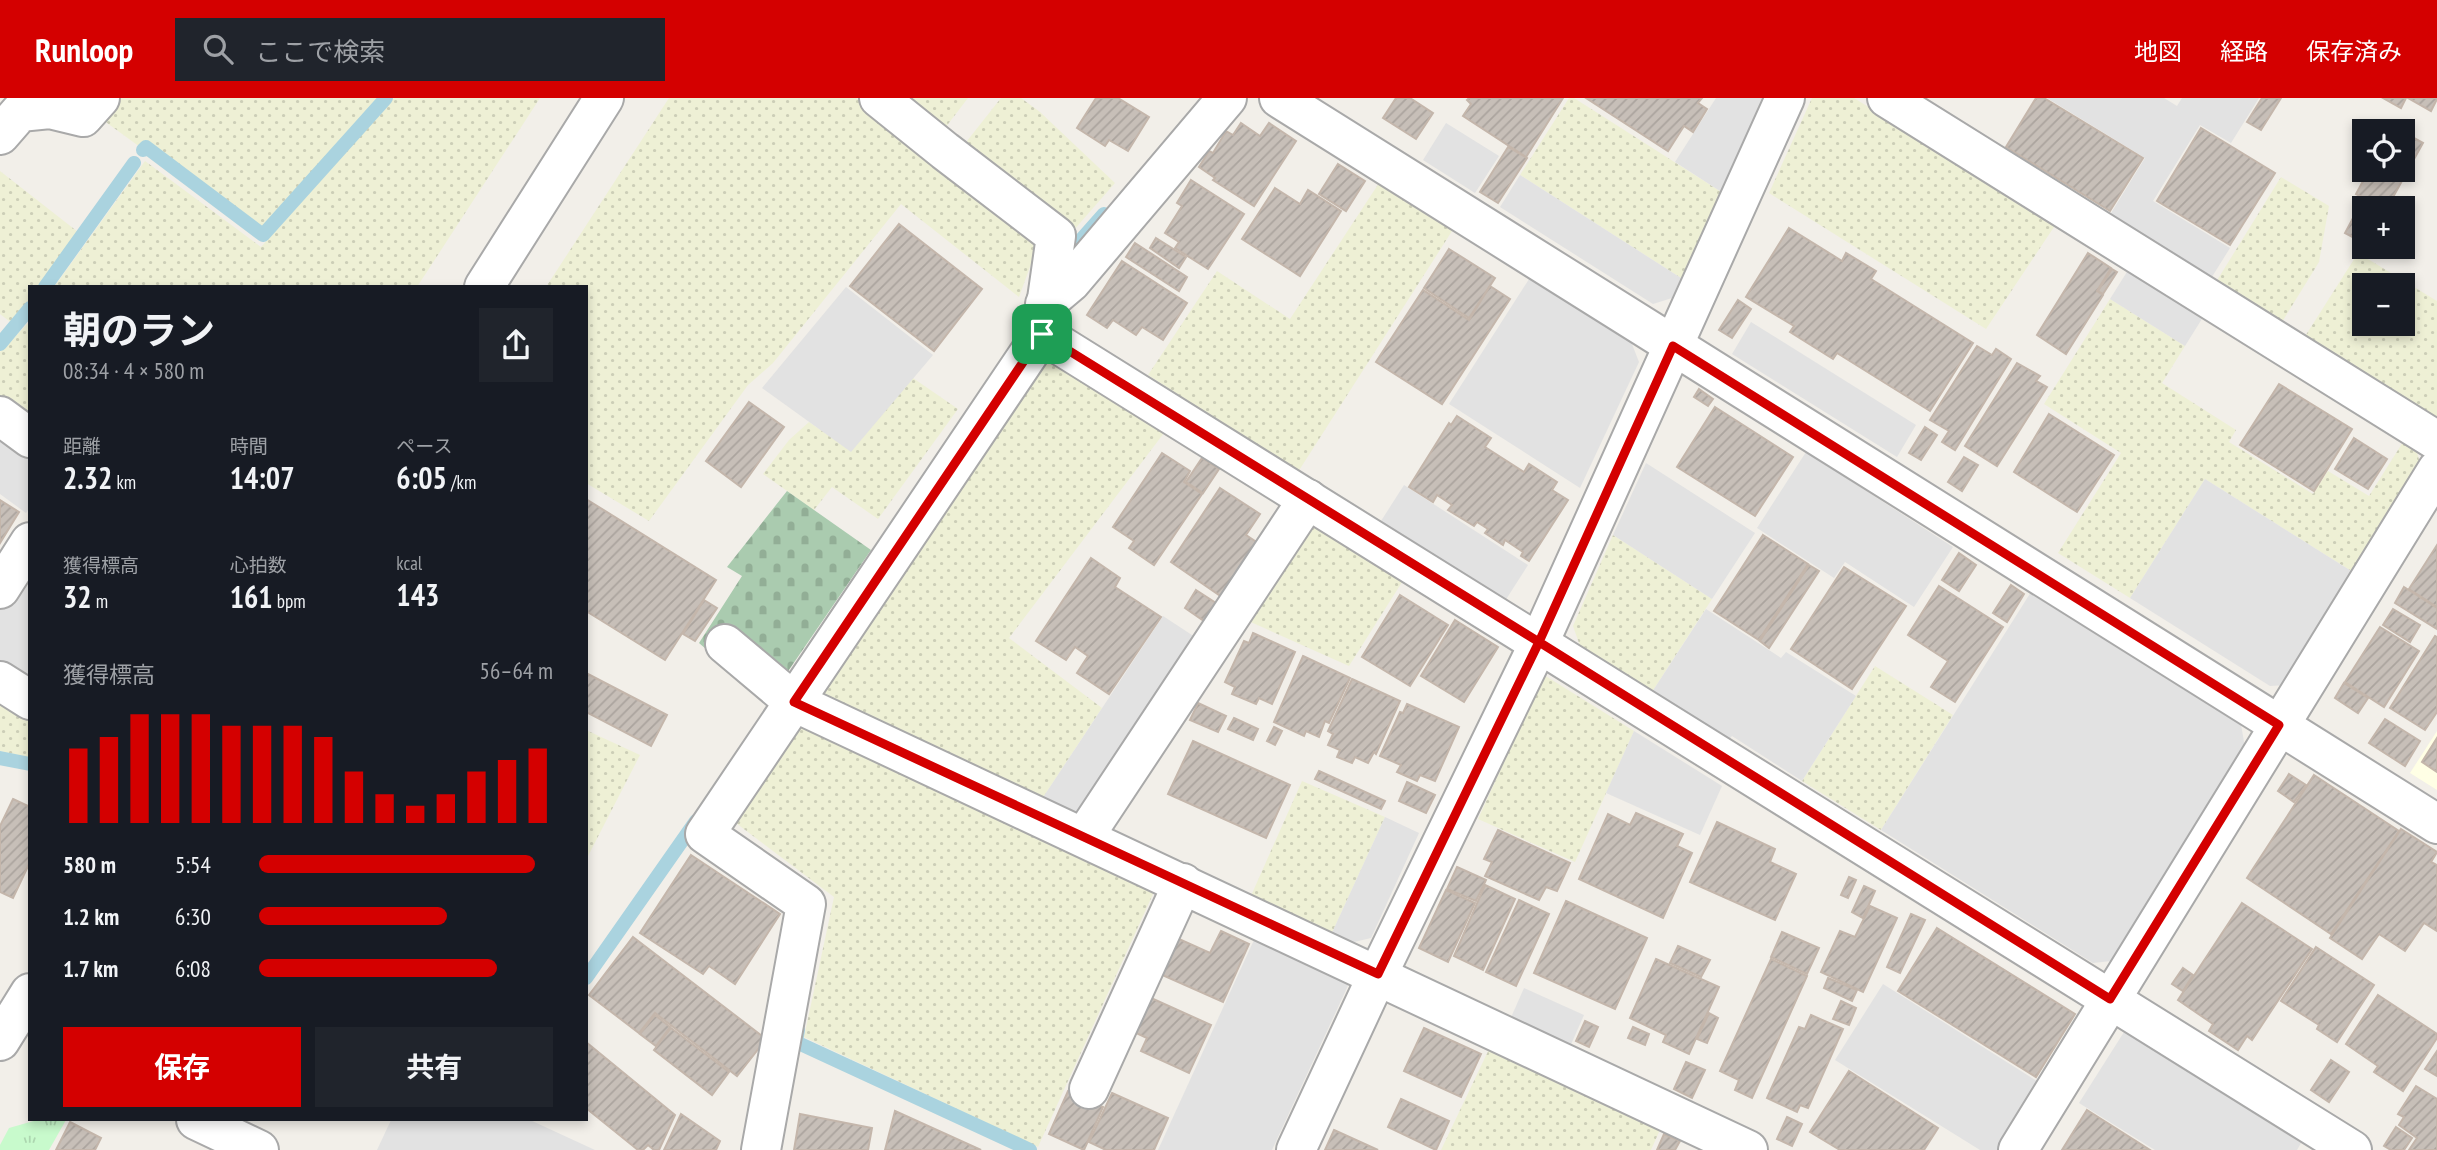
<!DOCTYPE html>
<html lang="ja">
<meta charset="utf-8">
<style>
:root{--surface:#171b24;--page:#20242c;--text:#f1f3f6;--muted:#9ea1a6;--accent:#d40000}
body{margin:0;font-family:"PT Sans Narrow","Noto Sans JP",sans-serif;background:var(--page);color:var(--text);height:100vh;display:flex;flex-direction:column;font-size:26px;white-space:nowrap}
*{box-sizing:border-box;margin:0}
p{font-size:23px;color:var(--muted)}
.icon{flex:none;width:38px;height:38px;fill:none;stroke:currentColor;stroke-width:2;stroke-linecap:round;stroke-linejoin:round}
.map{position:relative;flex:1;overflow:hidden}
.panel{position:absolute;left:28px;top:187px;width:560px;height:836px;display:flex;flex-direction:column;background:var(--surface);border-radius:0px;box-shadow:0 4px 10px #0003}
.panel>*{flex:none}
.tools{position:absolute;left:2352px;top:21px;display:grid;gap:14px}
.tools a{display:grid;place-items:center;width:63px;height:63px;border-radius:0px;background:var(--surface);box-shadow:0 4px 10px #0003;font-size:35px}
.pin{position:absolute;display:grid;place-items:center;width:60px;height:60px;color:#fff;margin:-30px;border-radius:14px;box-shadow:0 4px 10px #0006}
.round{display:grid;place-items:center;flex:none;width:74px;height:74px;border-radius:0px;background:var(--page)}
.overview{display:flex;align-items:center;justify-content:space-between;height:119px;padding:0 35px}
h1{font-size:38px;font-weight:700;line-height:52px}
.figures{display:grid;grid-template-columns:repeat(3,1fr);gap:10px;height:119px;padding:7px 35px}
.figures div{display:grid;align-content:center}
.figures b{font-size:30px;font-weight:700}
.figures small{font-size:19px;font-weight:400}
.figures p{font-size:19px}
.chart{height:196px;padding:14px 35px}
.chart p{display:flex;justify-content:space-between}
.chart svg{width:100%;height:126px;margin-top:7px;stroke:var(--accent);stroke-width:6}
.button{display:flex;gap:14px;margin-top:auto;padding:14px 35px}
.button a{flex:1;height:80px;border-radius:0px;background:var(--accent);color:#fff;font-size:28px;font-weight:700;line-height:80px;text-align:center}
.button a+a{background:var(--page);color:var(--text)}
ul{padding:0 35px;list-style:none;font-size:23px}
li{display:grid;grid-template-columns:112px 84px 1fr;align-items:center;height:52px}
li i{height:18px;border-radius:9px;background:var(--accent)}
header{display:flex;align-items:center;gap:42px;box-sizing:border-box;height:98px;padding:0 35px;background:var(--accent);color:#fff}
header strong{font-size:33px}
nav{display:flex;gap:38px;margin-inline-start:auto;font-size:24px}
.search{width:490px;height:63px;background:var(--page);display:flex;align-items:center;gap:18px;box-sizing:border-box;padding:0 24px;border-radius:0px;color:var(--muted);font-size:26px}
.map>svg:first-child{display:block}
</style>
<header>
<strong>Runloop</strong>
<div class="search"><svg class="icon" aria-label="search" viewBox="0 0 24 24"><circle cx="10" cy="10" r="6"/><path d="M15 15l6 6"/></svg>ここで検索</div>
<nav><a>地図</a><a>経路</a><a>保存済み</a></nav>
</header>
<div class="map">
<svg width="2437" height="1052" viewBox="0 0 2437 1052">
<defs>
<pattern id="farmland-dots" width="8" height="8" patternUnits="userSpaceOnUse" patternTransform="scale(1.75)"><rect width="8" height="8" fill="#eef0d5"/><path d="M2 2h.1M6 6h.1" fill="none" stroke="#ccceb7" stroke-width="1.8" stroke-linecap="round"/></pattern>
<pattern id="cemetery-stones" width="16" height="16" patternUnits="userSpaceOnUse" patternTransform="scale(1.75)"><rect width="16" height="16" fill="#aacbaf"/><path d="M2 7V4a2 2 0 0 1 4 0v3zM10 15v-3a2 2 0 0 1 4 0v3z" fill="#92ae96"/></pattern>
<pattern id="park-tufts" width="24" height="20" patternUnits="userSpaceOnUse" patternTransform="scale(1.75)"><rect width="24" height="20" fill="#c8facc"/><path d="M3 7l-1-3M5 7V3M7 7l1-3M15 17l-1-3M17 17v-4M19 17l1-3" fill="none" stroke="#acd6af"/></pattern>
<pattern id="building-hatch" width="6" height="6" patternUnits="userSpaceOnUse" patternTransform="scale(1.75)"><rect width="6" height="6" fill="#c7bfb8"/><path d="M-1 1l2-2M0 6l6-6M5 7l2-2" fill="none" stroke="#aba49e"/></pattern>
</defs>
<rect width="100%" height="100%" fill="#f2efe9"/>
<polygon fill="#ffffe5" points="2437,633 2437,692 2410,675"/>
<g fill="url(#farmland-dots)" fill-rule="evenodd">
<polygon points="111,0 380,0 263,132 146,43 140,49 96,17"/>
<polygon points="394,0 540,0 417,189 54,189 145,63 261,149"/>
<polygon points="669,0 856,0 1038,147 1019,199 901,106 773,265 748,287 649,423 586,385 586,189 546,189"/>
<polygon points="900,0 968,0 942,34"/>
<polygon points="1001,0 1021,0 1040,14 1115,85 1073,133 963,48"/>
<polygon points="1569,0 1574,0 1723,95 1681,180 1520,77"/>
<polygon points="1812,0 1854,0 2056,126 1986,231 1769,95"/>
<polygon points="0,73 78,134 39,189 30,189 30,202 13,226 0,216"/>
<polygon points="2281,79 2329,108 2319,164 2282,224 2216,184"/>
<polygon points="1381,82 1454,130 1298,374 1148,277 1217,173 1290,221"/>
<path d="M2358,155L2437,203V318H2432L2304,240ZM2364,187H2403V226H2364Z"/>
<polygon points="2110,201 2185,248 2162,285 2236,332 2229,344 2313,396 2328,373 2369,398 2403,344 2416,351 2422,372 2356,476 2205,381 2130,500 2058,455 2121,355 2044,306"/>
<polygon points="30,223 30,328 0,306 0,254"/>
<polygon points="1052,255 1167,331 1009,540 1102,610 1038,707 814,601"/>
<polygon points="913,280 958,311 878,421 832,389 814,412 763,376 789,342 809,324 851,353"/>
<polygon points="1311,422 1404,481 1349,568 1244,521"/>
<polygon points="1613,437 1712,501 1652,594 1580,548 1573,528"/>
<polygon points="1875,568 1953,617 1881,732 1802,683"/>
<polygon points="1544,577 1634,633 1575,764 1478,721"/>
<polygon points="0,593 30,612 30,660 0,653"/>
<polygon points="800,619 1158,785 1038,1049 804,939 834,799 728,719"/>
<polygon points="586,632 640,657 586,762"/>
<polygon points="1302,683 1385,719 1331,837 1250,800"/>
<polygon points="1492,945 1663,1025 1651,1052 1441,1052"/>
</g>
<polygon fill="url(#cemetery-stones)" points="787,393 871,452 767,604 699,545 742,478 727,469"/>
<polygon fill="url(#park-tufts)" points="37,1022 66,1022 49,1052 0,1052 0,1047 9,1030"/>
<g fill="#e2e2e2">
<polygon points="1716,0 1762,0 1723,95 1675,64"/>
<polygon points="2047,0 2164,0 2177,8 2182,0 2259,0 2231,45 2200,27 2153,103 2230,150 2210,182 2108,120 2145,60"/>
<polygon points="1446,25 1499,58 1475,95 1423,62"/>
<polygon points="1520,77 1681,180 1672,200 1653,206 1500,109"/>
<polygon points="2130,169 2205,216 2185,248 2110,201"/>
<polygon points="1531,178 1630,241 1639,264 1580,390 1449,306"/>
<polygon points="846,189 933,257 851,354 762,290"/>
<polygon points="1751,224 1916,327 1897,359 1732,256"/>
<polygon points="0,336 30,357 30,409 26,415 0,396"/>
<polygon points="1806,354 1953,449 1914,509 1845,464 1834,480 1757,430"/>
<polygon points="1646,365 1755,435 1712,501 1613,437"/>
<polygon points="2205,381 2356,476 2287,587 2270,588 2130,500"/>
<polygon points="1404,387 1528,467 1505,503 1381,423"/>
<polygon points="30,462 30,589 0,569 0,509"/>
<polygon points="2031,494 2241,626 2245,650 2111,863 2093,865 1881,732"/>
<polygon points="1706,511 1781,560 1786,554 1856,598 1802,683 1732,638 1728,643 1652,594"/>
<polygon points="1163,518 1198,541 1076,724 1038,707"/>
<polygon points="1634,633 1722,688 1700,737 1606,695"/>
<polygon points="1385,719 1419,735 1371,840 1350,845 1331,837"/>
<polygon points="1259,831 1352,879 1272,1052 1158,1052"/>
<polygon points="1883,886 2040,985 1998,1052 1980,1052 1835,962"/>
<polygon points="1524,890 1584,917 1569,951 1509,924"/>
<polygon points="2124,934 2301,1045 2297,1052 2155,1052 2079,1005"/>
<polygon points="391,1022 530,1022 595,1052 377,1052"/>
</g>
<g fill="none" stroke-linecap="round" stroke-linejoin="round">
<g stroke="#aad3df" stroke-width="14">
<polyline points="143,52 146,49 263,137 386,0"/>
<polyline points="1073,151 1104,116"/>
<polyline points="45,189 134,65"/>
<polyline points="0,246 30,210"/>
<polyline points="0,660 30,666"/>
<polyline points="586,880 696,723"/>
<polyline points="798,932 796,944 1030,1052"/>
</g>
</g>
<g fill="url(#building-hatch)" stroke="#c4b6ab" stroke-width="2">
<polygon points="1096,0 1118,0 1149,19 1128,53 1109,42 1105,48 1077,30"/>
<polygon points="1396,0 1410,0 1433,15 1416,41 1383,20"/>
<polygon points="1469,0 1563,0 1526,59 1463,18 1471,6 1467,2"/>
<polygon points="1586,0 1702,0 1698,5 1707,11 1693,34 1684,28 1668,53"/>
<polygon points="2036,0 2044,0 2143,60 2110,113 2006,49"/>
<polygon points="2262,0 2281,0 2261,32 2247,24"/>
<polygon points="2383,0 2406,0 2401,10"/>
<polygon points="2408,0 2437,0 2437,1 2431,13"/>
<polygon points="1241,25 1260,38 1269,25 1296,43 1254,108 1213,82 1215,80 1199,69 1209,53 1213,55 1226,33 1233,37"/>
<polygon points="2201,30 2275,75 2230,147 2157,103"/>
<polygon points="2403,34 2423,45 2387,110 2383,110 2356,96 2369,72 2403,72"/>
<polygon points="1508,49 1527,60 1498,105 1480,94"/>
<polygon points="1338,66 1365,83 1346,113 1319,96"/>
<polygon points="1191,82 1244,116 1208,171 1175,150 1179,144 1165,135 1182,108 1177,105"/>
<polygon points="1275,90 1300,106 1308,92 1341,113 1300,178 1242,141"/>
<polygon points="2361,105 2371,110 2364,110 2364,145 2345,135"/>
<polygon points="899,126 982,191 934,253 850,188"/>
<polygon points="1789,130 1842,163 1846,155 1876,173 1871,181 1973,245 1930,313 1837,255 1833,261 1790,234 1794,228 1746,199"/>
<polygon points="1156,140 1186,159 1179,170 1150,150"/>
<polygon points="1135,145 1187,179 1179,193 1126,159"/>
<polygon points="1449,151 1495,180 1469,220 1424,190"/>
<polygon points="2088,155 2111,170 2097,193 2103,197 2066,256 2037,237"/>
<polygon points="1122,163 1187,205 1163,242 1142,229 1136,237 1113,222 1107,230 1087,217"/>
<polygon points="2112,171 2117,174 2103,196 2098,193"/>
<polygon points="1490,188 1510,201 1442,306 1376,264 1423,192 1469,222"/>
<polygon points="1738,202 1751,211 1732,240 1719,232"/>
<polygon points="1977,248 1992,257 1996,251 2011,261 1955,352 1942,344 1949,333 1930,322"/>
<polygon points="2017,265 2040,278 2036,283 2047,289 1997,368 1965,348"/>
<polygon points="2279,286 2352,331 2314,393 2240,347"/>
<polygon points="1699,291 1713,301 1708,308 1694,299"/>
<polygon points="749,304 784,329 741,389 706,363"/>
<polygon points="1715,309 1793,359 1755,418 1677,369"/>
<polygon points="2049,316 2114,357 2077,414 2014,374"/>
<polygon points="1457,318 1491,340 1485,349 1524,374 1529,366 1557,384 1552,392 1568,402 1529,463 1521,458 1523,454 1505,442 1503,447 1485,435 1488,431 1477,424 1474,428 1448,412 1452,407 1437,397 1433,404 1409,389 1449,325 1451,327"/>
<polygon points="1925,329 1937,337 1921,362 1909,355"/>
<polygon points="2354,340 2387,361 2368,391 2335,371"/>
<polygon points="1162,355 1190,373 1184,384 1202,396 1154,467 1129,450 1134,443 1113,429"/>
<polygon points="1964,359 1978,367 1962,393 1948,384"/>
<polygon points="1202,360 1219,371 1203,395 1186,384"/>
<polygon points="1220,390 1260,416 1246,437 1258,445 1222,499 1171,464"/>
<polygon points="586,401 716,482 665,562 586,513"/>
<polygon points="0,402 19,414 0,445"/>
<polygon points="1763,437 1808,466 1759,542 1714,513"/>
<polygon points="2437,447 2437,509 2409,491"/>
<polygon points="1959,455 1976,467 1959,493 1942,482"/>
<polygon points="1091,460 1120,480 1115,489 1161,519 1109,596 1077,575 1088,558 1075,549 1066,562 1036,543"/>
<polygon points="1809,467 1819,473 1769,550 1760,543"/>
<polygon points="1844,469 1906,508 1852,591 1791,551"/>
<polygon points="2011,487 2024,496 2007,524 1993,515"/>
<polygon points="1939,488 2003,529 1955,604 1931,589 1948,563 1908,537"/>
<polygon points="2404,489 2437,510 2437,531 2395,505"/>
<polygon points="1196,492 1216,505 1204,523 1185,510"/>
<polygon points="1400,497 1448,527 1410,588 1362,559"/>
<polygon points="704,502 717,510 695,543 683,536"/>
<polygon points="2393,511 2420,527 2410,544 2383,527"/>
<polygon points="1455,522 1498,549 1464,604 1421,578"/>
<polygon points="2380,529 2419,553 2384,609 2345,584"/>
<polygon points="1253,535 1295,554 1272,606 1259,600 1256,606 1232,596 1235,589 1225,584 1244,543 1249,545"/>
<polygon points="2435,538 2437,539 2437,614 2425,632 2390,610"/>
<polygon points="1303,558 1350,580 1329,625 1325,623 1319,639 1306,633 1304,638 1274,624"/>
<polygon points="586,575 667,617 651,648 586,614"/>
<polygon points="1352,581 1400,603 1376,656 1374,654 1368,665 1355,659 1352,665 1337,659 1340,652 1328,647 1333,636 1328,633"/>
<polygon points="2344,585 2368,600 2358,615 2335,600"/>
<polygon points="1198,605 1226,618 1218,634 1190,622"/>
<polygon points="1407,606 1459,629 1435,683 1420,677 1417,683 1397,674 1401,667 1380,658 1400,614 1403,615"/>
<polygon points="1234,620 1258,631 1253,642 1228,631"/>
<polygon points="2385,621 2420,643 2405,668 2369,645"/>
<polygon points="1274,629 1282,633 1275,647 1267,643"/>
<polygon points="2437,640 2437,674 2422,664"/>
<polygon points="1193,643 1290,687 1266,740 1168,696"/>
<polygon points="1319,673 1385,703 1381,711 1315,681"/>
<polygon points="2289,676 2306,687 2294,704 2278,693"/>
<polygon points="2314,677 2399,733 2331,836 2247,780"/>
<polygon points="1407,684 1435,697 1426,715 1399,703"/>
<polygon points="13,701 30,709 30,764 13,800 0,794 0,728"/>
<polygon points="1636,715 1683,736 1677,748 1692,755 1663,820 1579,781 1608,716 1630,727"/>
<polygon points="1717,724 1775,751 1770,764 1796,776 1775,822 1690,784"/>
<polygon points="2401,731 2437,754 2431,764 2437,767 2437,833 2424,825 2405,853 2379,836 2362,861 2330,840"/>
<polygon points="1498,732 1570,765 1557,793 1546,789 1539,802 1485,778 1492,764 1484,761"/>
<polygon points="691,757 780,816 735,886 709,868 703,876 640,835"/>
<polygon points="1457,769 1486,782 1476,803 1447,791"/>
<polygon points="1849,779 1856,782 1848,800 1841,797"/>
<polygon points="1485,787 1515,801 1483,872 1454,858"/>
<polygon points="1864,788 1875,793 1863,820 1852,814"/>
<polygon points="1446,792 1475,805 1448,864 1419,850"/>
<polygon points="1519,802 1549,816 1516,888 1486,874"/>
<polygon points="1566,803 1647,840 1615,911 1534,875"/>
<polygon points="2242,805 2312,851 2252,942 2247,938 2238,952 2209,933 2213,926 2178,902"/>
<polygon points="1870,808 1897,820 1863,894 1821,874 1840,833 1855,839"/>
<polygon points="1911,816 1925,822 1900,875 1887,869"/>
<polygon points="1937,830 2075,916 2036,979 1898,893"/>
<polygon points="1221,833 1249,846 1223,904 1160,876 1177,840 1210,855"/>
<polygon points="1782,834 1819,850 1807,876 1771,859"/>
<polygon points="633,839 766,941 737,978 655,915 639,935 589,897"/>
<polygon points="1678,848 1710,862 1701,879 1670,865"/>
<polygon points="2316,849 2374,887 2337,944 2317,931 2319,927 2281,903"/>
<polygon points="1656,861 1719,889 1689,956 1663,944 1666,937 1630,920"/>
<polygon points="1771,861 1807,878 1752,1000 1735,992 1739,982 1720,973"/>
<polygon points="2183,870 2193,877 2183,893 2172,886"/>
<polygon points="1828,880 1857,892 1852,903 1824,890"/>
<polygon points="2378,897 2437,936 2437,940 2403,993 2374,974 2378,968 2346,946"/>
<polygon points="1151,900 1211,927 1189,975 1141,953 1147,940 1134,934"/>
<polygon points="1841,903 1856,910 1849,927 1833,921"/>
<polygon points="1709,915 1718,920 1707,945 1697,941"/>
<polygon points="655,917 670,929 656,948 640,936"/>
<polygon points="1811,917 1843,931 1808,1010 1800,1007 1797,1014 1767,1000 1799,929 1805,931"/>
<polygon points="1585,923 1598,929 1589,949 1576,943"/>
<polygon points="1633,929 1649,936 1645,947 1628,940"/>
<polygon points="671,930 729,974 712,997 654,952"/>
<polygon points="1424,930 1481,956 1461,999 1404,973"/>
<polygon points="586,944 675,1017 659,1052 654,1052 648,1047 643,1052 638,1052 586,1010"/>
<polygon points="2437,953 2437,978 2425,971"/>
<polygon points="2331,962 2349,974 2329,1004 2311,992"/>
<polygon points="1686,964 1705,972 1692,1000 1674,991"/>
<polygon points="1849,973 1938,1030 1924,1052 1840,1052 1810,1034"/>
<polygon points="2416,988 2437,1001 2437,1052 2409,1052 2417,1040 2399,1027 2404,1019 2398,1016"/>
<polygon points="1068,993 1103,1009 1084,1052 1049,1036"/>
<polygon points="1112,995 1168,1020 1154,1052 1106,1052 1089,1044"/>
<polygon points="1401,1001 1449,1023 1436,1052 1388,1029"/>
<polygon points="2087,1012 2150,1052 2062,1052"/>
<polygon points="895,1013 981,1052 885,1052"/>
<polygon points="681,1016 720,1043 716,1052 664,1052"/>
<polygon points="800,1016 872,1030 868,1052 794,1052"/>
<polygon points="1787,1019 1802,1026 1792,1048 1777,1041"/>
<polygon points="70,1024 101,1040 95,1052 56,1052"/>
<polygon points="2396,1029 2412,1040 2404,1052 2391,1052 2384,1048"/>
<polygon points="1334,1032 1378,1052 1325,1052"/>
<polygon points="1664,1036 1680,1043 1675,1052 1657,1052"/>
</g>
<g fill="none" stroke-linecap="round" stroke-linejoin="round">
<g stroke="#a9a9a9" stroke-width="42">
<g id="minor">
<polyline points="1279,0 2437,726"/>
<polyline points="1887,0 2437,343"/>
<polyline points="0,37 20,14 50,11 83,19 100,0"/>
<polyline points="484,189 604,0"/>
<polyline points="1045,206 1071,184 1227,0"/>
<polyline points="1042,236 2352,1052"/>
<polyline points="0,318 30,340"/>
<polyline points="0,491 30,444"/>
<polyline points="725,546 794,604 1748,1052"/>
<polyline points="0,583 30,602"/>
<polyline points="1084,739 1308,401"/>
<polyline points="0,943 30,895"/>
<polyline points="1089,991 1183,785"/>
<polyline points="196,1022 259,1052"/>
<polyline points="761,1052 806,806 705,736 1042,236 1056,138 945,53 879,0"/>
<polyline points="1296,1052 1378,876 1539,545 1785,0"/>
<polyline points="2018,1052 2437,372"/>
</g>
</g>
<use href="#minor" stroke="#fff" stroke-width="38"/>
</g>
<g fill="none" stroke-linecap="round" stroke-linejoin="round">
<g stroke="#fff" stroke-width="14">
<polyline id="route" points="1042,236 794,604 1378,876 1539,544 2110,901 2279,627 1673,248 1539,544 1042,236"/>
</g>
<use href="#route" stroke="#d40000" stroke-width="9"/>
</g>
</svg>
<div class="tools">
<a><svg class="icon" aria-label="locate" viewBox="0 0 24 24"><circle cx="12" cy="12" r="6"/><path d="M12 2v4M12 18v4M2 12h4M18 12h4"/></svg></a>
<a>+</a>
<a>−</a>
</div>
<div class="pin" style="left:1042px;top:236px;background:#1e9e55"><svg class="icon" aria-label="arrive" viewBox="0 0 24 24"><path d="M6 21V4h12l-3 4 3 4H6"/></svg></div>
<section class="panel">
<div class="overview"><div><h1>朝のラン</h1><p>08:34 · 4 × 580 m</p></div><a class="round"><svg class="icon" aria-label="share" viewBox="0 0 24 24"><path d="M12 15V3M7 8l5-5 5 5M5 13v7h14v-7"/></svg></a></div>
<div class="figures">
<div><p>距離</p><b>2.32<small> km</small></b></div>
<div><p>時間</p><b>14:07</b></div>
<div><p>ペース</p><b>6:05<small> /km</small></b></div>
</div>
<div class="figures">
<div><p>獲得標高</p><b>32<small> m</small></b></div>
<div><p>心拍数</p><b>161<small> bpm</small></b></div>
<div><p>kcal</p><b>143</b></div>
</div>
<div class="chart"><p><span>獲得標高</span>56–64 m</p>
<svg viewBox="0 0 160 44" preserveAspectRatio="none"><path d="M5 44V18M15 44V14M25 44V6M35 44V6M45 44V6M55 44V10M65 44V10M75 44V10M85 44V14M95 44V26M105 44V34M115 44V38M125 44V34M135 44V26M145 44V22M155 44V18"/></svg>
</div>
<ul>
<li><b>580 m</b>5:54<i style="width:94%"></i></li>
<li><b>1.2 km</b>6:30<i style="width:64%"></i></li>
<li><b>1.7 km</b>6:08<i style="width:81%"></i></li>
</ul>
<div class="button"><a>保存</a><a>共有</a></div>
</section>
</div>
